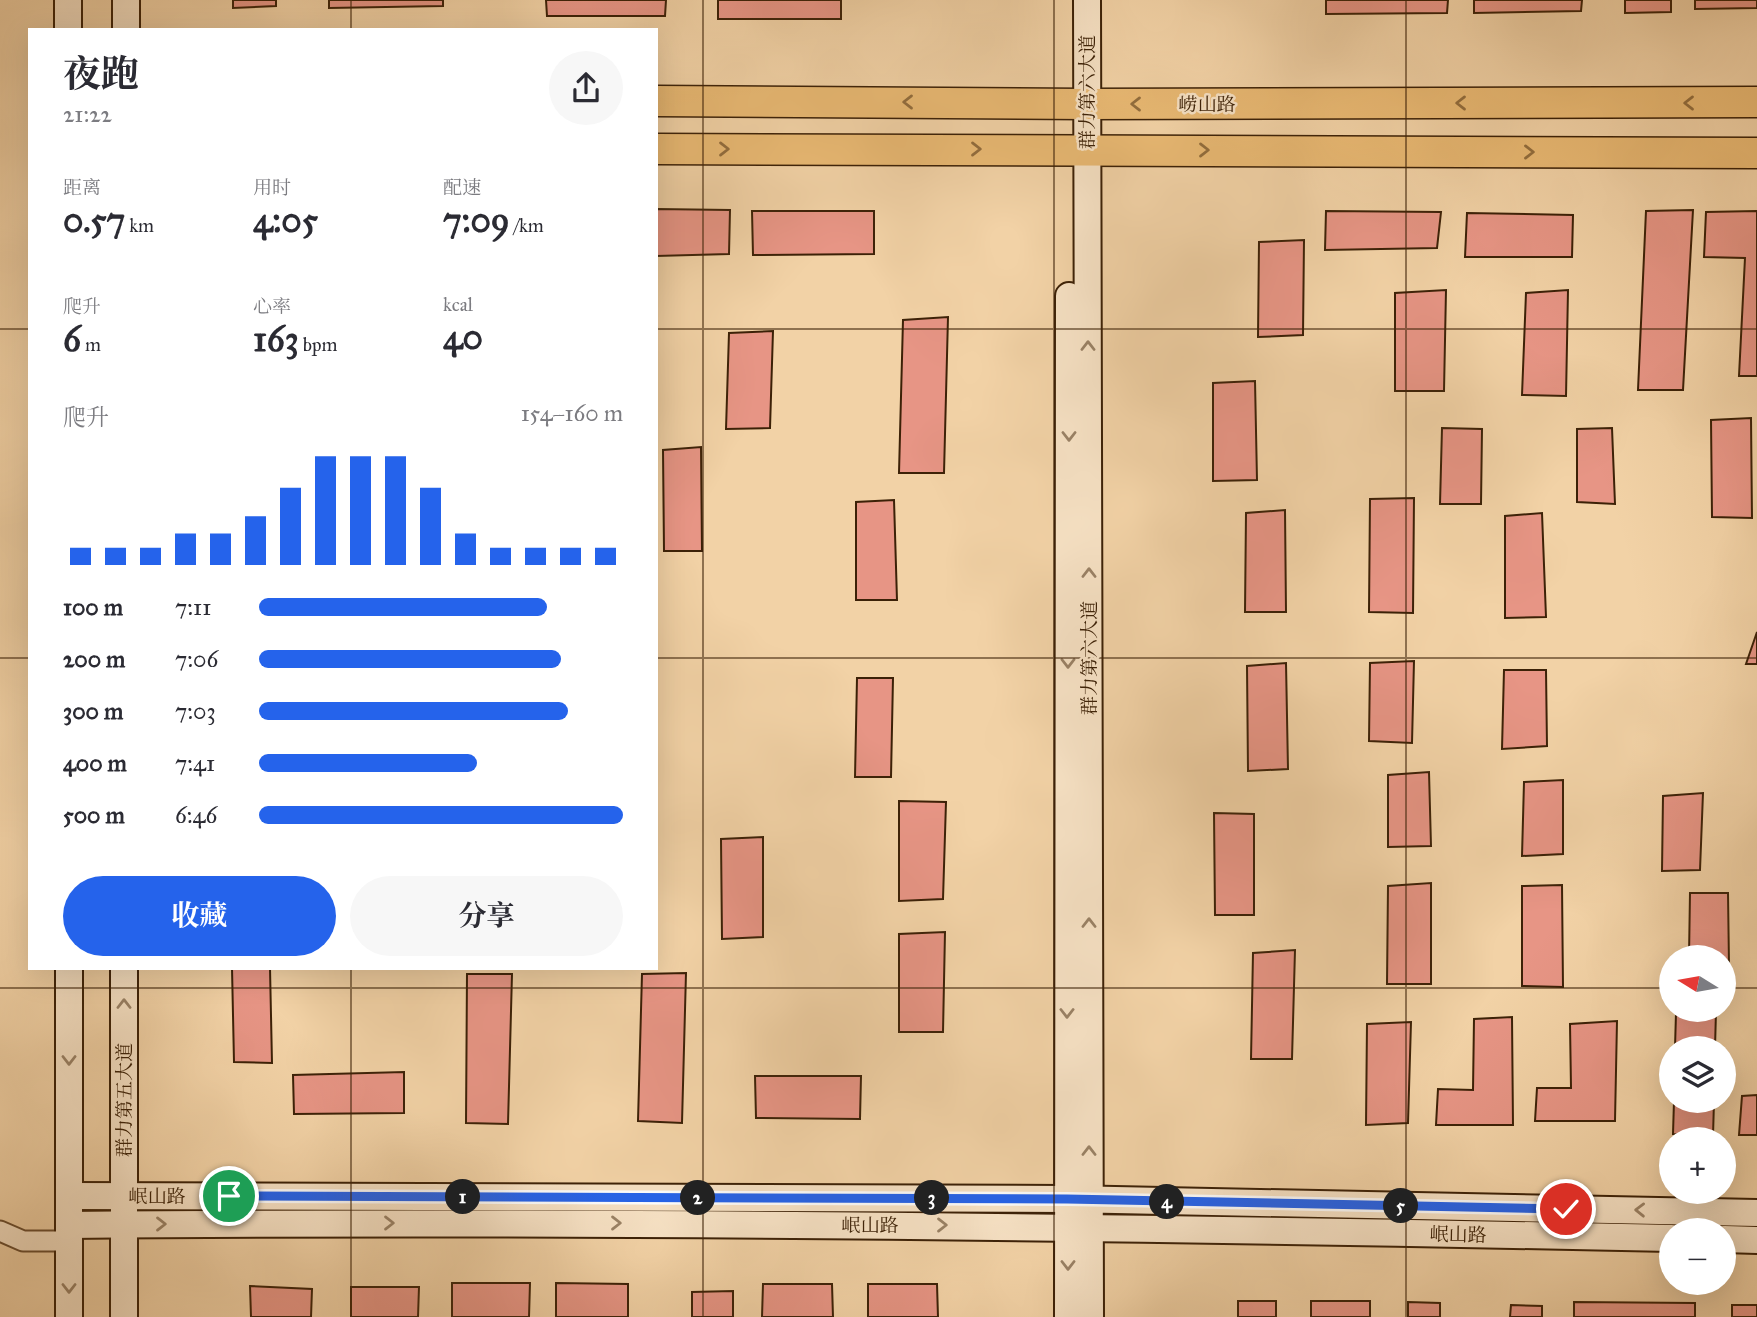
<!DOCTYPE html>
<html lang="zh">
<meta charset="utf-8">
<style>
:root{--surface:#fff;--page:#f7f7f7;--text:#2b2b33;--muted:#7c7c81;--accent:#2563eb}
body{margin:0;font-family:"IM FELL Great Primer","Noto Serif SC",serif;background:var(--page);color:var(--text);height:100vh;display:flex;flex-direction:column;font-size:26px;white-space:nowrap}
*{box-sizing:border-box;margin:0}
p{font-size:23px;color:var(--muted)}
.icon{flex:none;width:38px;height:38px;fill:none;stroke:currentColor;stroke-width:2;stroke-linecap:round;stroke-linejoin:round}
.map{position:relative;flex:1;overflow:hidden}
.drawer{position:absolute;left:28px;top:28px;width:630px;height:942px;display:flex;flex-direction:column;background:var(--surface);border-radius:0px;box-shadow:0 7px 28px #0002}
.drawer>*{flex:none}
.needle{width:46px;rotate:281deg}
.fabs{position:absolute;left:1659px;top:945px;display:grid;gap:14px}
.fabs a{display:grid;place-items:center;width:77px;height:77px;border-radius:50%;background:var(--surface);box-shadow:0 7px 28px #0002;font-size:35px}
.pin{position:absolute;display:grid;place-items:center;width:60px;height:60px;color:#fff;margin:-30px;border:4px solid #fff;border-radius:50%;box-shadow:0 2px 7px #0007}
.km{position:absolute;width:35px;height:35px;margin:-18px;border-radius:50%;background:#222;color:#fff;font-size:19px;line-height:35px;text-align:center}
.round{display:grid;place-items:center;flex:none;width:74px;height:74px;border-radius:37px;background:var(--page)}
.summary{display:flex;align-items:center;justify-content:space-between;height:119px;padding:0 35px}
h1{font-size:38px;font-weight:700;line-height:52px}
.figures{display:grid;grid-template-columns:repeat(3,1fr);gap:10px;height:119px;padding:7px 35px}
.figures div{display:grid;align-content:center}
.figures b{font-size:35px;font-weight:700}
.figures small{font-size:19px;font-weight:400}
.figures p{font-size:19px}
.chart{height:196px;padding:14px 35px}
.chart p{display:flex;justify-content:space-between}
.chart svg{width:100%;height:126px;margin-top:7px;stroke:var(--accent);stroke-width:6}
.button{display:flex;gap:14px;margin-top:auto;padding:14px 35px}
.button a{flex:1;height:80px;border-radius:42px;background:var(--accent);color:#fff;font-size:28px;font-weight:700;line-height:80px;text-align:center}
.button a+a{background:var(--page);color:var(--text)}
ul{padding:0 35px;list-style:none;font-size:23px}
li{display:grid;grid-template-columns:112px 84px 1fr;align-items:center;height:52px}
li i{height:18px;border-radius:9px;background:var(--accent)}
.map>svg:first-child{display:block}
</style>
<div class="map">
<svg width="1757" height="1317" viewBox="0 0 1757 1317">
<rect width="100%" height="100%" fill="#f2d2a6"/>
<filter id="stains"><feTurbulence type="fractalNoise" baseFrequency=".00286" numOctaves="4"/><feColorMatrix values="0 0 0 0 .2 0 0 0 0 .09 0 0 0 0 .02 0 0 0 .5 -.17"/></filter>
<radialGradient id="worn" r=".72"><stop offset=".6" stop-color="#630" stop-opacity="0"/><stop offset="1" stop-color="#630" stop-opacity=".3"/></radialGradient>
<g fill="#e79585" stroke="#3c2107" stroke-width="2">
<polygon points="233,0 276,0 276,6 233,8"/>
<polygon points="329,0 443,0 443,6 329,8"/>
<polygon points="546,0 666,0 665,16 547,16"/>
<rect x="718" y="0" width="123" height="19"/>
<polygon points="1326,0 1448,0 1447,13 1326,14"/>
<polygon points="1474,0 1582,0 1581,11 1474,13"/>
<polygon points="1625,0 1671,0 1671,12 1625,13"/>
<polygon points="1695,0 1757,0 1757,8 1695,9"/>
<polygon points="656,209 730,210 729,254 656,256"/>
<polygon points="1693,210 1683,390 1638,390 1646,211"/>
<polygon points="752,211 874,211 874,254 753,255"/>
<polygon points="1326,211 1441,212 1437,248 1325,250"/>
<polygon points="1757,211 1757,376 1739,376 1745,258 1704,257 1706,212"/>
<polygon points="1467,213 1573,215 1572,257 1465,257"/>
<polygon points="1304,240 1303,335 1258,337 1259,242"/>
<polygon points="1446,290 1444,391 1395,391 1395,293"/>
<polygon points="1568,290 1566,396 1522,395 1526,293"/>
<polygon points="948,317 944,473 899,473 903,320"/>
<polygon points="773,331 770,428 726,429 729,333"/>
<polygon points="1255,381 1257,480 1213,481 1213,383"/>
<polygon points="1751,418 1752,518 1712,517 1711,420"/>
<polygon points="1442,428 1482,429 1481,504 1440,504"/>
<polygon points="1612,428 1615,504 1577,502 1577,429"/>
<polygon points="701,447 702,551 664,551 663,450"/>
<polygon points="1414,498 1413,613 1369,612 1370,499"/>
<polygon points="894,500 897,600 856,600 856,502"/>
<polygon points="1285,510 1286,612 1245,612 1246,513"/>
<polygon points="1542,513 1546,617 1505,618 1505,516"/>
<polygon points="1757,632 1757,664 1746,664"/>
<polygon points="1414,661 1412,743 1369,741 1370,663"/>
<polygon points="1286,663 1288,769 1248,771 1247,666"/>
<polygon points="1504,670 1546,670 1547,746 1502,749"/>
<polygon points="857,678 893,678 891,777 855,777"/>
<polygon points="1429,772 1431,846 1388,847 1388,775"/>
<polygon points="1563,780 1563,854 1522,856 1524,782"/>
<polygon points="1703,793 1700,870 1662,871 1663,796"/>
<polygon points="899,801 946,802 943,899 899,901"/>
<polygon points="1214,813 1254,814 1254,915 1215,915"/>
<polygon points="763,837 763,937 722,939 721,839"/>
<polygon points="1431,883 1431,984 1387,984 1388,886"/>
<polygon points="1562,885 1563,987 1522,986 1522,886"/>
<polygon points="1690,893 1728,893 1729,965 1724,965 1724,957 1689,957"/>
<polygon points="945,932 943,1032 899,1032 899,934"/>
<polygon points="1295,950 1292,1059 1251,1059 1253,953"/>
<polygon points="232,968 270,968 272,1063 234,1062"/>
<polygon points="686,973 682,1123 638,1121 642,974"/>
<polygon points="467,974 512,974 508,1124 466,1123"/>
<polygon points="1716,1011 1715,1048 1675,1048 1676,1013"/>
<polygon points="1512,1017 1513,1125 1436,1125 1438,1089 1473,1090 1474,1019"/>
<polygon points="1617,1021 1615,1121 1535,1121 1537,1088 1571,1088 1570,1024"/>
<polygon points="1411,1022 1408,1123 1366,1125 1367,1024"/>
<polygon points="404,1072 404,1113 294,1114 293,1075"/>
<polygon points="755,1076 861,1076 860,1119 756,1118"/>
<polygon points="1757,1095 1757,1135 1739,1135 1742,1096"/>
<polygon points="1674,1101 1714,1101 1713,1136 1673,1134"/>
<polygon points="452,1283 530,1283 529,1317 452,1317"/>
<polygon points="556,1283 628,1284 628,1317 556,1317"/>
<polygon points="763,1284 832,1284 833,1317 762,1317"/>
<polygon points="868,1284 937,1284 938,1317 868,1317"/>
<polygon points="250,1286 312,1289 311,1317 251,1317"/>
<polygon points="351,1287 419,1287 418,1317 351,1317"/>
<polygon points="733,1291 733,1317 692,1317 692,1292"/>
<rect x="1238" y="1301" width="38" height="16"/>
<rect x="1311" y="1301" width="59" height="16"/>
<polygon points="1408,1302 1440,1303 1440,1317 1408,1317"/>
<polygon points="1574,1302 1695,1303 1695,1317 1574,1317"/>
<polygon points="1511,1305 1542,1306 1542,1317 1510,1317"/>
<rect x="1732" y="1305" width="25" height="12"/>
</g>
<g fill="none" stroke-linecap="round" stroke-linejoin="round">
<g stroke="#6a4d2f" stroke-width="23">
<polyline id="street" points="0,1231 23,1241 69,1241"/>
</g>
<g stroke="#3c2107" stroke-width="30">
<g id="secondary">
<polyline points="1087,0 1090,1317"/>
<polyline points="68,30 68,0"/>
<polyline points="126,30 126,0"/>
<polyline points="69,1196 1067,1199 1757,1213"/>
<path d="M69,1225C603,1220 1137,1227 1671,1238"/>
<polyline points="1724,1239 1757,1240"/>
<polyline points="69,1317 69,968"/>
<polyline points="124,1317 124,968"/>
<polyline points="1068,1317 1069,296"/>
</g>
</g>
<g stroke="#3c2107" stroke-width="33">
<g id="primary">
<polyline points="656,101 1086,104 1757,102"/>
<polyline points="656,149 1757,153"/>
</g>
</g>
<use href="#street" stroke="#f7e2c5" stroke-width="19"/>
<use href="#secondary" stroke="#f7e2c5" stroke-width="26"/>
<use href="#primary" stroke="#e9b973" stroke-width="30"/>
</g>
<defs><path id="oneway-chevron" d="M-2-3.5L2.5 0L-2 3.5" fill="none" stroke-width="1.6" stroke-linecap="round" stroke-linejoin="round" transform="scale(1.75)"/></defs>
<g stroke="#926d3d">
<use href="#oneway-chevron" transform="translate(908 102) rotate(-180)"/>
<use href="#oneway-chevron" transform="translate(1461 103) rotate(180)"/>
<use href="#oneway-chevron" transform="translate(1689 103) rotate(180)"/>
<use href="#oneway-chevron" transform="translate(1136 104) rotate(180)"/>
<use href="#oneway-chevron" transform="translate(724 149)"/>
<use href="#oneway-chevron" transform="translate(976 149)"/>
<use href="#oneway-chevron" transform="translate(1204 150)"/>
<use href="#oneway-chevron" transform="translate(1529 152)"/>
</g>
<g stroke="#9a8266">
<use href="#oneway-chevron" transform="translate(1088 346) rotate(-90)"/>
<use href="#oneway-chevron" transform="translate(1069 436) rotate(90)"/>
<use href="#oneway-chevron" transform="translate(1089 573) rotate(-90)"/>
<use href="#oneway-chevron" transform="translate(1068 663) rotate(90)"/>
<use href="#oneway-chevron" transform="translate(1089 923) rotate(-90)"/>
<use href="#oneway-chevron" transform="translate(124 1004) rotate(-90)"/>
<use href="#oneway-chevron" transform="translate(1067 1013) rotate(90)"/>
<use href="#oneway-chevron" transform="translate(69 1060) rotate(90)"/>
<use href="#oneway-chevron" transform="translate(1089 1151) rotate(-90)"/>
<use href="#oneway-chevron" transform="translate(1640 1210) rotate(-179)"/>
<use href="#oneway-chevron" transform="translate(389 1223)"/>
<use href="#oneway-chevron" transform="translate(616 1223)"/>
<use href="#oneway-chevron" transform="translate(161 1224)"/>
<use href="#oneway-chevron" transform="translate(942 1225)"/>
<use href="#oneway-chevron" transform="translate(1068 1265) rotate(90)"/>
<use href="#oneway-chevron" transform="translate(69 1288) rotate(90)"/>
</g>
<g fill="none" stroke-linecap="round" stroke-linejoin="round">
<g stroke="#fff" stroke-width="14">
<polyline id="route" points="229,1196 1067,1199 1566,1209"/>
</g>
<use href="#route" stroke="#2563eb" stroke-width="9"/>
</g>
<path fill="none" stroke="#3c2107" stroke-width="2" stroke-opacity="0.55" d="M351,0V30M703,0V1317M1054,0V1317M1406,0V1317M0,329H30M656,329H1757M0,658H30M656,658H1757M351,968V1317M0,988H1671M1724,988H1757"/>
<g text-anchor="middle" stroke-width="5" stroke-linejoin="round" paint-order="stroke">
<g font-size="19" fill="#3c2107" stroke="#f7e2c5">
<text transform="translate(1087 92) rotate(-90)" y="7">群力第六大道</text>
<text x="1207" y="111">崂山路</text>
<text transform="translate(1089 658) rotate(-90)" y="7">群力第六大道</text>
<text transform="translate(124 1100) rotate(-90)" y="7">群力第五大道</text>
<text x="157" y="1203">岷山路</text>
<text x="870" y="1232">岷山路</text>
<text transform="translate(1458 1234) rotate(1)" y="7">岷山路</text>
</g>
</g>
<rect width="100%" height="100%" filter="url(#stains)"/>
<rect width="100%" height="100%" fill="url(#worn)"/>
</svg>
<div class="fabs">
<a><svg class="needle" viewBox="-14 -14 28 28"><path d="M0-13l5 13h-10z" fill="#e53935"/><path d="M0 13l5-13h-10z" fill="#7c7c81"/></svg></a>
<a><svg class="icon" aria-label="layers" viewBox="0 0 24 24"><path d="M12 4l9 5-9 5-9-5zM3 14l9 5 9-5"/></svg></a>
<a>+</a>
<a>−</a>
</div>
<div class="pin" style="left:229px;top:1196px;background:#1e9e55"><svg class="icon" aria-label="arrive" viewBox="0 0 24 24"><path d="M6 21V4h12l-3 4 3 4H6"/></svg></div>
<div class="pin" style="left:1566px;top:1209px;background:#d93025"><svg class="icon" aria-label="check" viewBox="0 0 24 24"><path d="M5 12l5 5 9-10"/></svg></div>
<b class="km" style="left:463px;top:1197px">1</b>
<b class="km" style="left:698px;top:1198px">2</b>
<b class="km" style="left:932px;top:1198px">3</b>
<b class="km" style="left:1167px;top:1202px">4</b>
<b class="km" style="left:1401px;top:1206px">5</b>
<section class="drawer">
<div class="summary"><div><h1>夜跑</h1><p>21:22</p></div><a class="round"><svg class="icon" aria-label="share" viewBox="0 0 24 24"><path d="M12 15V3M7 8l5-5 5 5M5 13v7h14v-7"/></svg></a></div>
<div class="figures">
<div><p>距离</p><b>0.57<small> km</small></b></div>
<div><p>用时</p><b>4:05</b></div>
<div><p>配速</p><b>7:09<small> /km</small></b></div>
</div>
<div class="figures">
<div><p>爬升</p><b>6<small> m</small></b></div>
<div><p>心率</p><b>163<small> bpm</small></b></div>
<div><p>kcal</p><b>40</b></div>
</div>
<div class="chart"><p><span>爬升</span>154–160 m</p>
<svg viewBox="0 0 160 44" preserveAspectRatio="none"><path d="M5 44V38M15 44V38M25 44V38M35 44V33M45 44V33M55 44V27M65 44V17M75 44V6M85 44V6M95 44V6M105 44V17M115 44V33M125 44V38M135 44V38M145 44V38M155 44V38"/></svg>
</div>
<ul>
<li><b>100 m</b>7:11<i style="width:79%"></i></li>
<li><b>200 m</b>7:06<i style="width:83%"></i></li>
<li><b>300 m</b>7:03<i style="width:85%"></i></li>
<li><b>400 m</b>7:41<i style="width:60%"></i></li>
<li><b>500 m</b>6:46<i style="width:100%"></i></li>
</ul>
<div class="button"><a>收藏</a><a>分享</a></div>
</section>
</div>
